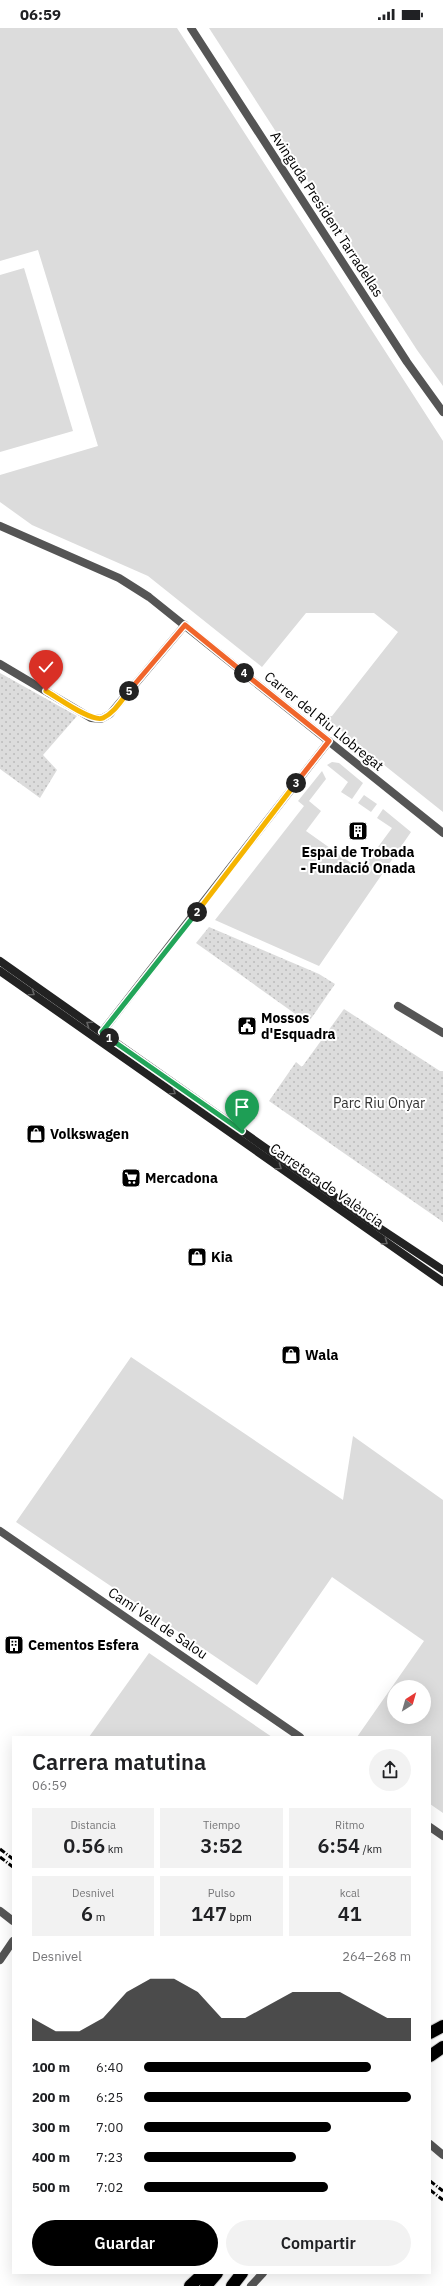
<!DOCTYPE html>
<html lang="es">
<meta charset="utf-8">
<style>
:root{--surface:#fff;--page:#f2f2f2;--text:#202124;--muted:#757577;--accent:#000}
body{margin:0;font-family:"IBM Plex Sans",sans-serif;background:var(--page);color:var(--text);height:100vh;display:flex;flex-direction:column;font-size:15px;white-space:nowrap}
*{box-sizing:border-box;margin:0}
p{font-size:13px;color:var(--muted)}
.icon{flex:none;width:22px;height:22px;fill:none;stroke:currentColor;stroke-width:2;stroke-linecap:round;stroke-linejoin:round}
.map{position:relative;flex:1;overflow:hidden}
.panel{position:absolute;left:12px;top:1708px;width:419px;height:538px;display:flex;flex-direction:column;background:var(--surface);border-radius:0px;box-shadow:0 4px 16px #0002}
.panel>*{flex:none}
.needle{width:26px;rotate:37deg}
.tools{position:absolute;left:387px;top:1652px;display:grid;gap:8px}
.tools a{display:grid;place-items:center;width:44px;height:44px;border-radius:50%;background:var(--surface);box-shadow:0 4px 16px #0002;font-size:20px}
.pin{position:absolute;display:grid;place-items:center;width:34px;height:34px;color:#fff;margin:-41px -17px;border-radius:50% 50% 50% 0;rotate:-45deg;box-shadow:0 0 4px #0007}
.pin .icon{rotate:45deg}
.km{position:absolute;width:20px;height:20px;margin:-10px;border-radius:50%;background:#222;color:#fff;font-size:11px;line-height:20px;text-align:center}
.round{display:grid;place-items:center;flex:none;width:42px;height:42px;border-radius:21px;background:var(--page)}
.head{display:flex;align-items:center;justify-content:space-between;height:68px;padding:0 20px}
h1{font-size:22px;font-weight:600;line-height:30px}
.figures{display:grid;grid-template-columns:repeat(3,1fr);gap:6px;height:68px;padding:4px 20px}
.figures div{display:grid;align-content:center;border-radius:0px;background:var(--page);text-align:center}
.figures b{font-size:20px;font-weight:600}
.figures small{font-size:11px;font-weight:400}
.figures p{font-size:11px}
.chart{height:112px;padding:8px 20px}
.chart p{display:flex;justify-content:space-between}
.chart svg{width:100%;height:72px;margin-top:4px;fill:var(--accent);opacity:.7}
.cta{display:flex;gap:8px;margin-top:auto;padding:8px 20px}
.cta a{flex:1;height:46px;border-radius:24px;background:var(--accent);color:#fff;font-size:16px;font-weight:600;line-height:46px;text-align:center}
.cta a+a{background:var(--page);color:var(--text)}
ul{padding:0 20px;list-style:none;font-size:13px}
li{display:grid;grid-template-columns:64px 48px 1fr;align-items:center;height:30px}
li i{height:10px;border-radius:5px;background:var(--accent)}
.status{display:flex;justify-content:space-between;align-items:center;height:28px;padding:0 20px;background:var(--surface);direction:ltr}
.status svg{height:11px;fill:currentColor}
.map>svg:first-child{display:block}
</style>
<div class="status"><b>06:59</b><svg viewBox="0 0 49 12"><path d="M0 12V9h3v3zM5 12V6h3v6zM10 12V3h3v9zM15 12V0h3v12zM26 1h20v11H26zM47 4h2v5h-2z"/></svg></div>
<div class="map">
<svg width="443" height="2258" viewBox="0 0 443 2258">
<defs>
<pattern id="park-dots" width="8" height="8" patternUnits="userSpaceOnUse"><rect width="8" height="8" fill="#dcdcdc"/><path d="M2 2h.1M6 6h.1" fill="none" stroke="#bbb" stroke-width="1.8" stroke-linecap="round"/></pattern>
</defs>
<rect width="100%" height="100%" fill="#fff"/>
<g fill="#dcdcdc" fill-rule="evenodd">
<polygon points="0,0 177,0 443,413 443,784 324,689 332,688 398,604 374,585 306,585 262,639 148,548 32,497 0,474 0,447 98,418 38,222 0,233"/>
<polygon points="209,0 443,0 443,358 417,322"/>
<polygon points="24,240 73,403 0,424 0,247"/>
<polygon points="332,734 339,735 363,755 352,771 341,764 348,754 327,737"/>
<polygon points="322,743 326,751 309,773 321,783 306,803 361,842 392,800 377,790 383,781 411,804 319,938 215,892 304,778 298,773"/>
<polygon points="364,767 377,776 371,784 358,775"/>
<path d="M131,1329L343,1472L353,1408L443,1472V1785L430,1776V1709H357L424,1613L332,1549L257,1657L16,1494ZM394,1659H424V1689H394Z"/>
<polygon points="149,1625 272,1709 89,1709"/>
</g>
<g fill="url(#park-dots)">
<polygon points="0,645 77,688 43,727 57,742 40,770 0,741"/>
<polygon points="209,899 319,946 335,956 308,995 196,915"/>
<polygon points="344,981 440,1043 443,1043 443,1194 269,1073 296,1034 302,1039"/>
</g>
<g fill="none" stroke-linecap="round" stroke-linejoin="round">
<g stroke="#dbdbdb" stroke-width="14">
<g id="highway">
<polyline points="430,2005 443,1998"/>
<polyline points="430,2028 443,2019"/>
<polyline points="190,2258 204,2245"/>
<polyline points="206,2258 217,2245"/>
<polyline points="232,2258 242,2245"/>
</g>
</g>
<g stroke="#555" stroke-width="8">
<polyline points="191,0 407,334 443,384"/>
<polyline points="0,498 119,550 149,569 443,805"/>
<polyline points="0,636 91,690 101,691 110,686 185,597"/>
<polyline points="398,978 443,1005"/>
<polyline points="102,1004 329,713"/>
<polyline points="0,1503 300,1709"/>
<polyline points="430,1799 443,1808"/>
<polyline points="0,1883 13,1893"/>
<polyline points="0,1932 13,1913"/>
<polyline points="430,2116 443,2127"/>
<polyline points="251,2258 263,2245"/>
</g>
<g stroke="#222" stroke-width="8">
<polyline points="0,933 375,1197 443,1242"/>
<polyline points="0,943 443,1254"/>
</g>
<use href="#highway" stroke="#000" stroke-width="12"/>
<g stroke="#000" stroke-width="3" stroke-dasharray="6 2 1 2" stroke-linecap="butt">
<polyline points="0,1821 13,1831"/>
<polyline points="0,1829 13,1839"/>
<polyline points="430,2153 443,2163"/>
<polyline points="430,2162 443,2172"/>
</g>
</g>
<defs><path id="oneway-chevron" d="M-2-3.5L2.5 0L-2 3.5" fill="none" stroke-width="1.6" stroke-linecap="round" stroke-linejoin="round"/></defs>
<g stroke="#646464">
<use href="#oneway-chevron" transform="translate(32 965) rotate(35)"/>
<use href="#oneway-chevron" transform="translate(89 996) rotate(-145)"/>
<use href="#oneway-chevron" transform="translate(173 1064) rotate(35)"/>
<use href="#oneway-chevron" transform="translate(279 1139) rotate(35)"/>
<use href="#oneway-chevron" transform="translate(385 1214) rotate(35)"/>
</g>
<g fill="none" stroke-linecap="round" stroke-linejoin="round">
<g stroke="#fff" stroke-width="8">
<polyline id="split-1" points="109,1010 242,1103"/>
</g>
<g stroke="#fff" stroke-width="8">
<polyline id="split-2" points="109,1010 102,1004 197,884"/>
</g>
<g stroke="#fff" stroke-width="8">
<polyline id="split-3" points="197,884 296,755"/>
</g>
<g stroke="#fff" stroke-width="8">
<polyline id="split-4" points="244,645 329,713 296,755"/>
</g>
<g stroke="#fff" stroke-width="8">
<polyline id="split-5" points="129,663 185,597 244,645"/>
</g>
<g stroke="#fff" stroke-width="8">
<path id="split-6" d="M46,663C57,669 92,695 103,690C114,685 121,673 129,663"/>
</g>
<use href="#split-1" stroke="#22a559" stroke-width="5"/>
<use href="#split-2" stroke="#22a559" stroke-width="5"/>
<use href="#split-3" stroke="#f5b400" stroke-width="5"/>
<use href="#split-4" stroke="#f0652b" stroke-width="5"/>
<use href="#split-5" stroke="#f0652b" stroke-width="5"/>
<use href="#split-6" stroke="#f5b400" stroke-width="5"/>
</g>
<defs>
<g id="building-square" transform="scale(1)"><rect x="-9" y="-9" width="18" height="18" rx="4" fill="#000" stroke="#fff"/><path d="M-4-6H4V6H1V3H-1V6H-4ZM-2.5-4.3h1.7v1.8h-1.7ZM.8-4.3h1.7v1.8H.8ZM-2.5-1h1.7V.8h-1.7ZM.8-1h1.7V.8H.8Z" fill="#fff"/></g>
<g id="civic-square" transform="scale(1)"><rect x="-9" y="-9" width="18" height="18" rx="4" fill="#000" stroke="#fff"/><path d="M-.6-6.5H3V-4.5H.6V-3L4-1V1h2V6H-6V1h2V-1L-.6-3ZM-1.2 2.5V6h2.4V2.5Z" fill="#fff"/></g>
<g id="shop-square" transform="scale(1)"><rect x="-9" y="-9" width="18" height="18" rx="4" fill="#000" stroke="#fff"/><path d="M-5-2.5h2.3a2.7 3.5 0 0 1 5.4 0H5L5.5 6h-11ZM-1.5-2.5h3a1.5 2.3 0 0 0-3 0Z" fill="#fff"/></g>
<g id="supermarket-square" transform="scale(1)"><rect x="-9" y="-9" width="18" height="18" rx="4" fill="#000" stroke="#fff"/><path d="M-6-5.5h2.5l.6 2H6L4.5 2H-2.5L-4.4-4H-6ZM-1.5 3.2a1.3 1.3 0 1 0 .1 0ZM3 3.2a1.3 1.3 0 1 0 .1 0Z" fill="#fff"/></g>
</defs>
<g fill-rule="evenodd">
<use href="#building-square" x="358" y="803"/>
<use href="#civic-square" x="247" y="998"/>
<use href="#shop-square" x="36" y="1106"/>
<use href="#supermarket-square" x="131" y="1150"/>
<use href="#shop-square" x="197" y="1229"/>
<use href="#shop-square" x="291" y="1327"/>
<use href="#building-square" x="14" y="1617"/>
</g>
<g text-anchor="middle" stroke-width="4" stroke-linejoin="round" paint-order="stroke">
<g font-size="14" fill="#000" stroke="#fff">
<text transform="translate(327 186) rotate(57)" y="5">Avinguda President Tarradellas</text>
<text transform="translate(324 693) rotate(39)" y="5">Carrer del Riu Llobregat</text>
<text transform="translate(327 1157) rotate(35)" y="5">Carretera de València</text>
<text transform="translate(158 1595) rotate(34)" y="5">Camí Vell de Salou</text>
</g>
<g font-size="14" font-weight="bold" fill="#000" stroke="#fff" text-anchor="start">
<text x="358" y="829" text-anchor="middle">Espai de Trobada<tspan x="358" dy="16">- Fundació Onada</tspan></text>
<text x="261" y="995">Mossos<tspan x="261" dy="16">d'Esquadra</tspan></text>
<text x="50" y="1111">Volkswagen</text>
<text x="145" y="1155">Mercadona</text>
<text x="211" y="1234">Kia</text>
<text x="305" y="1332">Wala</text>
<text x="28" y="1622">Cementos Esfera</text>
</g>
<g font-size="14" fill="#333" stroke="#fff">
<text x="379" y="1080">Parc Riu Onyar</text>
</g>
</g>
</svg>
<div class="tools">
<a><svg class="needle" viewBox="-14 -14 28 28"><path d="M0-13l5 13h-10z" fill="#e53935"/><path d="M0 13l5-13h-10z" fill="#757577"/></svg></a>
</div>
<div class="pin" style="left:242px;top:1103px;background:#1e9e55"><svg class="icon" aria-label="arrive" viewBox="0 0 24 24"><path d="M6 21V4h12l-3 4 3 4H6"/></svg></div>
<div class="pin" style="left:46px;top:663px;background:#d93025"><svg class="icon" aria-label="check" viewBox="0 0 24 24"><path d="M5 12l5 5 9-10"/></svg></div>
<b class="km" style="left:109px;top:1010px">1</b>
<b class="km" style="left:197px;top:884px">2</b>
<b class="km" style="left:296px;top:755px">3</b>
<b class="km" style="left:244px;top:645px">4</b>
<b class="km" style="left:129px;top:663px">5</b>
<section class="panel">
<div class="head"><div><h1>Carrera matutina</h1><p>06:59</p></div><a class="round"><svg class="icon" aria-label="share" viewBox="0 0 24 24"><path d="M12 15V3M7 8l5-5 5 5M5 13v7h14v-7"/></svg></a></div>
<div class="figures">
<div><p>Distancia</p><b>0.56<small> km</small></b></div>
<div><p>Tiempo</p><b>3:52</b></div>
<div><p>Ritmo</p><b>6:54<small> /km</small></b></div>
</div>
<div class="figures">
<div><p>Desnivel</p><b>6<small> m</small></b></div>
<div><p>Pulso</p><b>147<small> bpm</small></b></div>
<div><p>kcal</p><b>41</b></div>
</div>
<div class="chart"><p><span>Desnivel</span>264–268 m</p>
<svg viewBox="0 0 160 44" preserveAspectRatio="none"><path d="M0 44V30L10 38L20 38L30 30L40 14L50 6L60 6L70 14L80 30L90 30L100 22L110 14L120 14L130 14L140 22L150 30L160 30V44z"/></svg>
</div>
<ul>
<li><b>100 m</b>6:40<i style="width:85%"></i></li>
<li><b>200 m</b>6:25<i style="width:100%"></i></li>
<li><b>300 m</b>7:00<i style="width:70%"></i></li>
<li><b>400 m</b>7:23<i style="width:57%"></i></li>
<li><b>500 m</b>7:02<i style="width:69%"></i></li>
</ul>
<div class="cta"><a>Guardar</a><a>Compartir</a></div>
</section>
</div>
